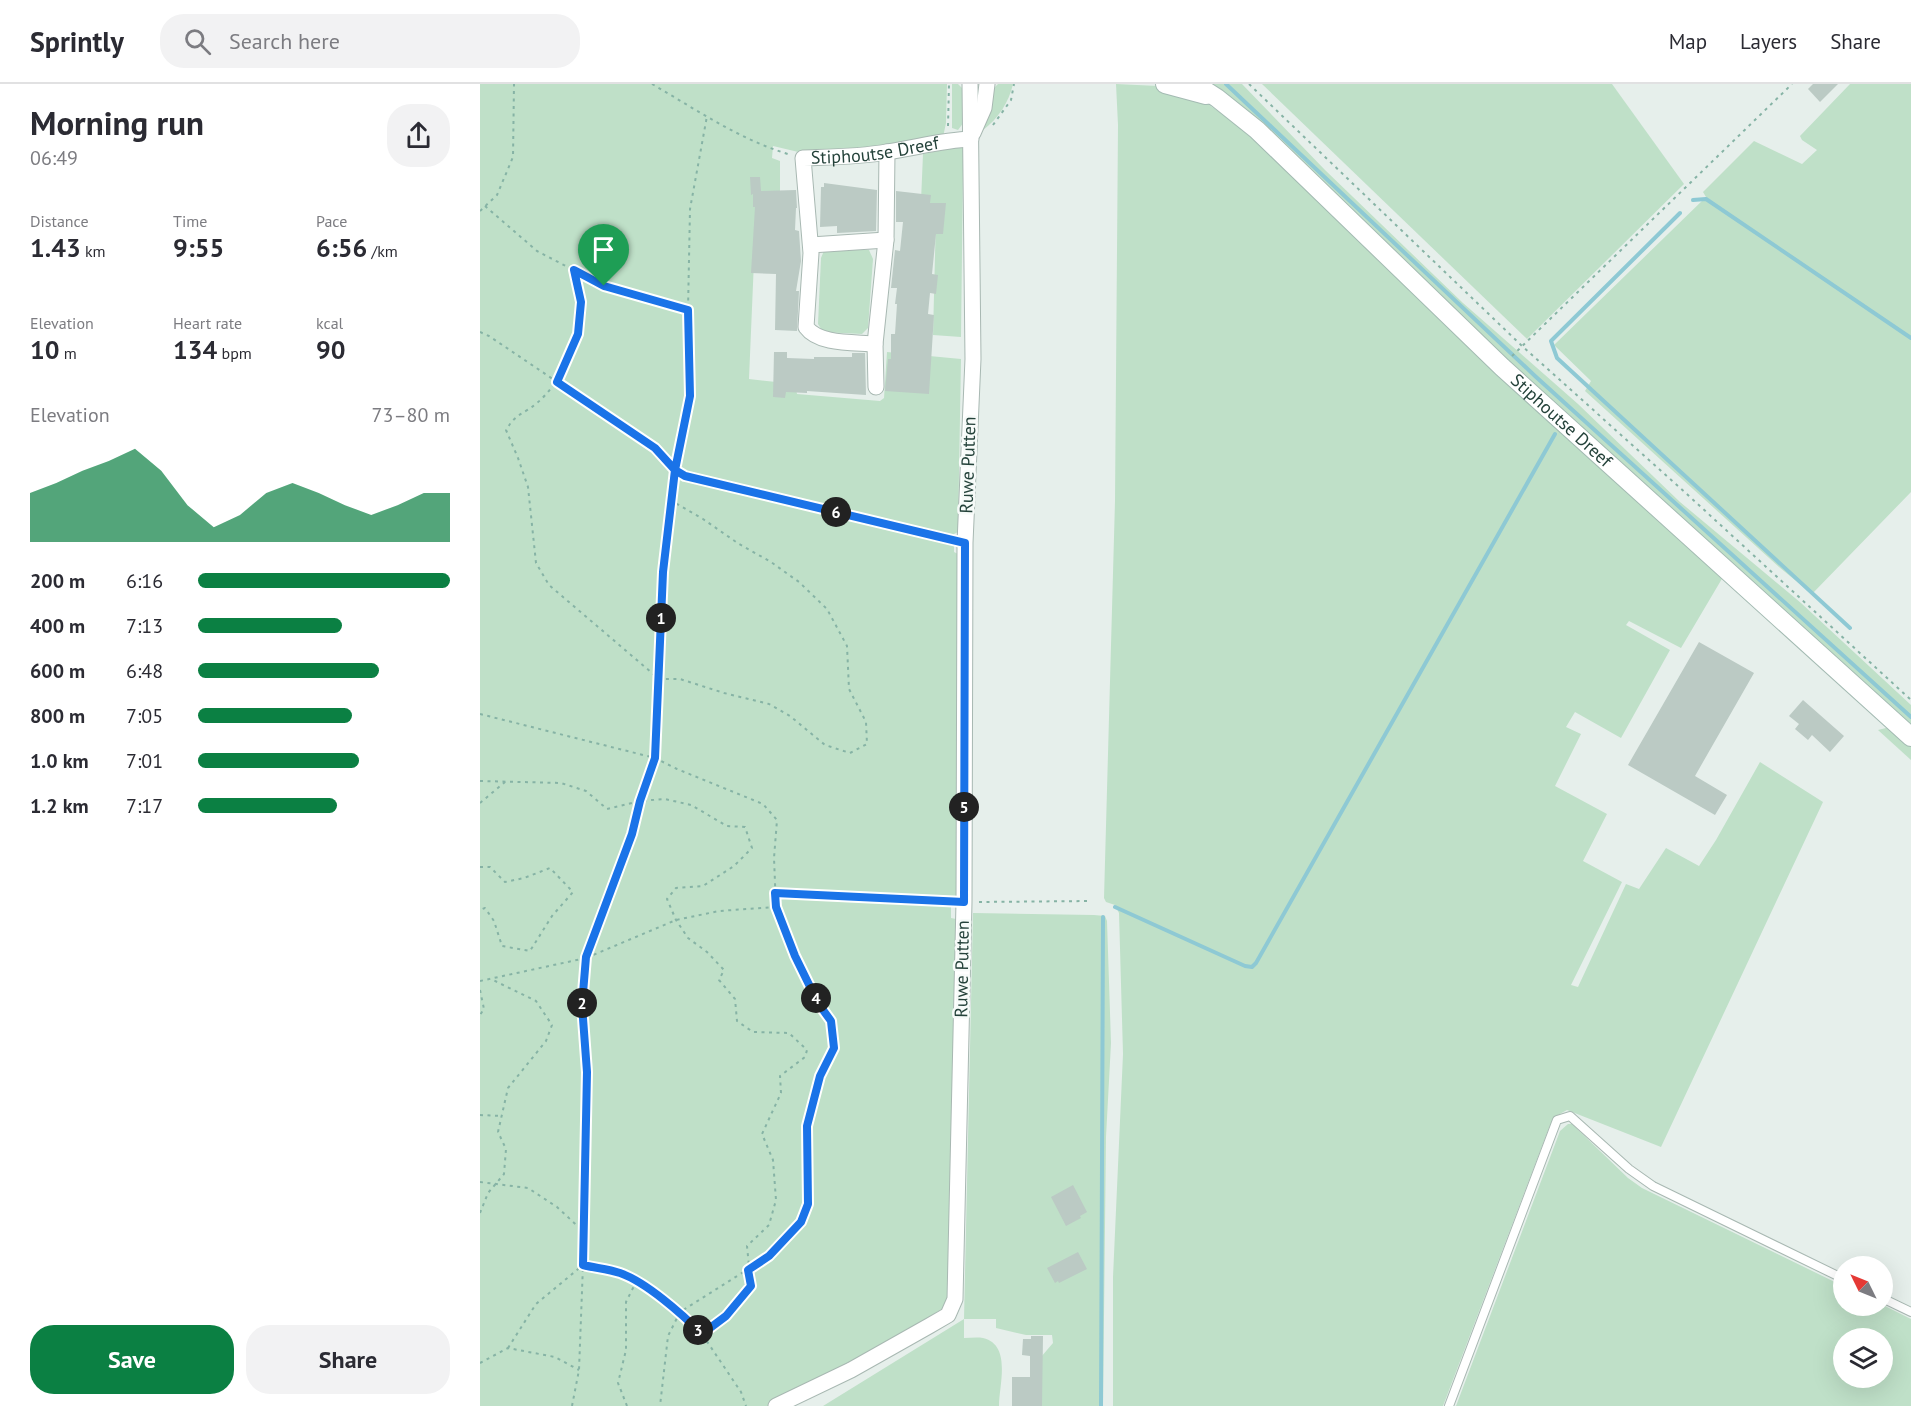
<!DOCTYPE html>
<meta charset="utf-8">
<style>
:root{--surface:#fff;--page:#f2f2f3;--text:#2b2b33;--muted:#7c7c81;--line:#e1e1e2;--accent:#0b8043}
body{margin:0;font-family:"PT Sans",sans-serif;background:var(--page);color:var(--text);height:100vh;display:flex;flex-direction:column;font-size:22px;white-space:nowrap}
*{box-sizing:border-box;margin:0}
p{font-size:20px;color:var(--muted)}
.icon{flex:none;width:33px;height:33px;fill:none;stroke:currentColor;stroke-width:2;stroke-linecap:round;stroke-linejoin:round}
.map{position:relative;flex:1;overflow:hidden}
.sheet{display:flex;flex-direction:column;background:var(--surface);width:480px}
.sheet>*{flex:none}
.needle{width:39px;rotate:313deg}
.controls{position:absolute;left:1353px;top:1172px;display:grid;gap:12px}
.controls a{display:grid;place-items:center;width:60px;height:60px;border-radius:50%;background:var(--surface);box-shadow:0 6px 24px #0002;font-size:30px}
.pin{position:absolute;display:grid;place-items:center;width:51px;height:51px;color:#fff;margin:-62px -26px;border-radius:50% 50% 50% 0;rotate:-45deg;box-shadow:0 0 6px #0007}
.pin .icon{rotate:45deg}
.km{position:absolute;width:30px;height:30px;margin:-15px;border-radius:50%;background:#222;color:#fff;font-size:16px;line-height:30px;text-align:center}
.round{display:grid;place-items:center;flex:none;width:63px;height:63px;border-radius:24px;background:var(--page)}
.headline{display:flex;align-items:center;justify-content:space-between;height:102px;padding:0 30px}
h1{font-size:33px;font-weight:700;line-height:45px}
.figures{display:grid;grid-template-columns:repeat(3,1fr);gap:9px;height:102px;padding:6px 30px}
.figures div{display:grid;align-content:center}
.figures b{font-size:26px;font-weight:700}
.figures small{font-size:16px;font-weight:400}
.figures p{font-size:16px}
.chart{height:168px;padding:12px 30px}
.chart p{display:flex;justify-content:space-between}
.chart svg{width:100%;height:108px;margin-top:6px;fill:var(--accent);opacity:.7}
.button{display:flex;gap:12px;margin-top:auto;padding:12px 30px}
.button a{flex:1;height:69px;border-radius:24px;background:var(--accent);color:#fff;font-size:24px;font-weight:700;line-height:69px;text-align:center}
.button a+a{background:var(--page);color:var(--text)}
ul{padding:0 30px;list-style:none;font-size:20px}
li{display:grid;grid-template-columns:96px 72px 1fr;align-items:center;height:45px}
li i{height:15px;border-radius:8px;background:var(--accent)}
header{display:flex;align-items:center;gap:36px;box-sizing:border-box;height:84px;padding:0 30px;background:var(--surface);border-bottom:2px solid var(--line)}
header strong{font-size:28px}
nav{display:flex;gap:33px;margin-inline-start:auto;font-size:21px}
.search{width:420px;height:54px;background:var(--page);display:flex;align-items:center;gap:15px;box-sizing:border-box;padding:0 21px;border-radius:24px;color:var(--muted);font-size:22px}
main{display:flex;flex:1;min-height:0}
.map>svg:first-child{display:block}
</style>
<header>
<strong>Sprintly</strong>
<div class="search"><svg class="icon" aria-label="search" viewBox="0 0 24 24"><circle cx="10" cy="10" r="6"/><path d="M15 15l6 6"/></svg>Search here</div>
<nav><a>Map</a><a>Layers</a><a>Share</a></nav>
</header>
<main>
<section class="sheet">
<div class="headline"><div><h1>Morning run</h1><p>06:49</p></div><a class="round"><svg class="icon" aria-label="share" viewBox="0 0 24 24"><path d="M12 15V3M7 8l5-5 5 5M5 13v7h14v-7"/></svg></a></div>
<div class="figures">
<div><p>Distance</p><b>1.43<small> km</small></b></div>
<div><p>Time</p><b>9:55</b></div>
<div><p>Pace</p><b>6:56<small> /km</small></b></div>
</div>
<div class="figures">
<div><p>Elevation</p><b>10<small> m</small></b></div>
<div><p>Heart rate</p><b>134<small> bpm</small></b></div>
<div><p>kcal</p><b>90</b></div>
</div>
<div class="chart"><p><span>Elevation</span>73–80 m</p>
<svg viewBox="0 0 160 44" preserveAspectRatio="none"><path d="M0 44V24L10 20L20 15L30 11L40 6L50 15L60 29L70 38L80 33L90 24L100 20L110 24L120 29L130 33L140 29L150 24L160 24V44z"/></svg>
</div>
<ul>
<li><b>200 m</b>6:16<i style="width:100%"></i></li>
<li><b>400 m</b>7:13<i style="width:57%"></i></li>
<li><b>600 m</b>6:48<i style="width:72%"></i></li>
<li><b>800 m</b>7:05<i style="width:61%"></i></li>
<li><b>1.0 km</b>7:01<i style="width:64%"></i></li>
<li><b>1.2 km</b>7:17<i style="width:55%"></i></li>
</ul>
<div class="button"><a>Save</a><a>Share</a></div>
</section>
<div class="map">
<svg width="1431" height="1322" viewBox="0 0 1431 1322">
<rect width="100%" height="100%" fill="#e6efeb"/>
<g fill="#bfe0c8" fill-rule="evenodd">
<polygon points="0,0 467,0 466,39 463,53 430,61 331,71 293,62 292,74 300,77 300,123 276,129 269,295 315,300 317,310 400,317 404,314 407,268 481,275 478,448 474,450 474,468 478,470 476,813 475,816 471,816 471,834 476,835 470,1212 465,1223 306,1322 0,1322"/>
<polygon points="472,0 478,0 483,5 484,38 478,46 472,44"/>
<path d="M518,0H533C529,18 518,35 503,46L501,44L514,4Z"/>
<polygon points="636,0 678,2 722,16 758,41 1081,347 1243,493 1201,564 1149,537 1146,541 1190,566 1141,654 1095,628 1086,643 1101,650 1075,702 1127,730 1103,777 1142,798 1091,901 1098,903 1146,800 1159,805 1186,764 1219,782 1236,756 1280,678 1343,718 1181,1063 1087,1026 1078,1031 1070,1041 963,1322 633,1322 633,1193 643,970 639,829 635,821 626,818 624,814 635,417 638,41"/>
<polygon points="729,0 762,0 845,86 983,219 1098,320 1200,418 1321,519 1431,621 1431,645 1091,339"/>
<polygon points="782,0 1132,0 1204,100 1047,255"/>
<polygon points="1370,0 1431,0 1431,408 1332,510 1299,483 1105,307 1111,297 1074,261 1226,113 1223,108 1274,57 1322,80 1337,66 1322,56 1320,52"/>
<polygon points="483,62 483,84 481,253 453,251 456,132 441,117 443,70"/>
<polygon points="345,164 389,166 393,175 388,244 382,250 343,248 338,240 341,174"/>
<polygon points="1410,643 1431,662 1431,676 1398,646"/>
<path d="M493,829L614,831L625,832L627,837L631,959L626,1053L623,1322H559L561,1273L573,1259L572,1251H546L516,1244V1235H484V1254C490,1254 497,1253 503,1254C532,1261 519,1301 519,1322H343L484,1235Z"/>
<path d="M1088,1040H1092L1148,1094L1162,1104L1363,1202L1364,1221H1403L1431,1235V1322H976L1080,1047ZM1364,1254H1402V1293H1364Z"/>
</g>
<g fill="none" stroke-linecap="round" stroke-linejoin="round">
<g stroke="#8ec9d4" stroke-width="4">
<polyline points="746,0 1055,292 1431,633"/>
<polyline points="1213,116 1226,115 1431,254"/>
<polyline points="1200,129 1071,257 1077,274 1370,544"/>
<polyline points="635,823 765,882 772,883 776,879 1075,350"/>
<polyline points="621,1322 623,833"/>
</g>
</g>
<g fill="#bbcac4">
<polygon points="1333,0 1358,0 1340,18 1328,5"/>
<polygon points="270,93 280,93 281,107 316,106 317,124 316,124 315,146 319,147 321,177 316,207 319,207 317,247 295,246 296,190 271,189 275,123 273,123 273,110 271,111"/>
<polygon points="344,99 397,106 396,147 357,149 357,142 340,143 341,103 344,103"/>
<polygon points="416,107 451,111 450,119 466,119 463,150 456,150 452,190 458,191 456,210 450,209 448,230 454,231 449,310 405,307 408,275 411,275 411,250 415,250 417,220 415,220 417,204 411,204 415,166 420,167 423,138 416,138"/>
<polygon points="294,268 307,268 307,274 334,275 334,273 372,273 372,269 385,269 386,311 327,307 327,309 306,308 305,314 293,313"/>
<polygon points="1219,558 1274,589 1215,692 1247,711 1235,731 1148,681"/>
<polygon points="1323,616 1364,652 1350,668 1332,651 1328,656 1315,645 1319,640 1309,632"/>
<polygon points="593,1101 607,1128 600,1132 601,1134 586,1142 571,1113"/>
<polygon points="598,1168 607,1185 579,1199 578,1197 575,1199 567,1184"/>
<polygon points="551,1252 563,1252 562,1322 532,1322 532,1293 550,1293 550,1272 542,1271 543,1255 551,1255"/>
</g>
<g fill="none" stroke-linecap="round" stroke-linejoin="round">
<g stroke="#a8b8b2" stroke-width="10">
<g id="service">
<polyline points="1402,1214 1431,1228"/>
<polyline points="969,1322 1077,1036 1090,1032 1149,1085 1173,1102 1364,1195"/>
</g>
</g>
<g stroke="#a8b8b2" stroke-width="17">
<g id="minor">
<polyline points="493,49 504,24 507,0"/>
<polyline points="331,161 406,156"/>
<path id="s1" d="M395,260C374,258 339,261 326,243L331,169L323,74C351,73 379,73 407,68C435,64 462,56 491,55"/>
<polyline points="396,303 395,260 406,156 407,68"/>
<polyline points="296,1322 371,1286 449,1242 468,1231 475,1215 484,818 485,459 493,275 490,0"/>
</g>
</g>
<g stroke="#a4bbb3" stroke-width="20">
<g id="secondary">
<polyline points="685,0 726,11"/>
<path id="s2" d="M715,0L737,14L777,46L1022,283L1431,653"/>
</g>
</g>
<g stroke="#86b3a5" stroke-width="2" stroke-dasharray="3 4.5" stroke-linecap="butt">
<path d="M172,0C217,26 260,56 311,71"/>
<polyline points="769,0 1041,261 1209,412 1431,616"/>
<polyline points="513,41 531,16 534,0"/>
<polyline points="468,42 469,0"/>
<polyline points="5,122 57,167 124,202 208,226"/>
<polyline points="0,127 17,111 33,73 34,0"/>
<path d="M94,186C96,196 100,208 101,218C103,252 83,297 57,319C43,331 37,328 26,346L38,374L48,403L56,479L69,501L179,595H200L244,609L289,620L310,632L345,661L370,669L387,660L386,638L369,605L367,562L347,525L319,498L291,478L259,460L223,435L192,417"/>
<polyline points="0,248 9,252 175,364 195,386 205,392 471,456"/>
<polyline points="1032,272 1312,0"/>
<polyline points="0,630 175,674 197,685 283,720 297,736 294,774 296,823 315,872 338,919 351,937 354,964 340,992 327,1042 328,1120 320,1138 289,1172 200,1228 188,1252 180,1322"/>
<polyline points="0,697 81,699 106,707 127,725 160,717 185,715 211,721 247,742 265,743 272,764 254,782 223,802 196,804 187,815 196,836 208,854 227,868 244,886 239,896 255,915 257,937 273,948 309,949 327,966 325,973 300,992 301,1009 282,1050 293,1076 296,1116 289,1141 267,1162 271,1202 246,1231 222,1250"/>
<polyline points="0,719 25,698"/>
<polyline points="0,783 10,783 25,798 44,794 70,784 93,808 72,832 50,867 22,862 14,837 5,824 0,826"/>
<polyline points="295,809 469,818"/>
<polyline points="499,818 611,817"/>
<polyline points="0,897 106,874 151,750 160,717 175,674 183,487 195,386 210,312 208,226 210,125 227,32"/>
<polyline points="0,906 4,925 0,931"/>
<polyline points="0,1031 21,1032"/>
<polyline points="0,1098 48,1104 77,1123 104,1148"/>
<polyline points="0,1129 8,1109 24,1090 26,1065 18,1048 28,1004 66,957 72,941 56,917 13,896"/>
<polyline points="28,1264 56,1220 103,1181 140,1189 156,1197 200,1228 222,1250 261,1308 266,1322"/>
<polyline points="0,1279 28,1264 75,1273 99,1286"/>
<polyline points="92,1322 99,1286 103,1181 107,988 102,921 106,874 196,836 239,827 296,823"/>
<polyline points="147,1322 138,1299 146,1266 146,1218 156,1198"/>
</g>
<use href="#service" stroke="#fff" stroke-width="8"/>
<use href="#minor" stroke="#fff" stroke-width="15"/>
<use href="#secondary" stroke="#fff" stroke-width="18"/>
</g>
<g fill="none" stroke-linecap="round" stroke-linejoin="round">
<g stroke="#fff" stroke-width="12">
<path id="route" d="M124,202L208,226L210,312L195,386L183,488L175,674L160,717L152,750L106,873L102,921L107,988L103,1181C115,1184 128,1185 140,1189C166,1198 202,1230 222,1250L246,1232L271,1202L268,1186L289,1172L321,1138L328,1120L327,1042L340,992L354,964L351,937L338,919L315,872L296,823L295,809L484,818L485,459L205,392L195,386L175,364L77,298L98,250L101,218L94,186L124,202"/>
</g>
<use href="#route" stroke="#1a73e8" stroke-width="8"/>
</g>
<g text-anchor="middle" stroke-width="5" stroke-linejoin="round" paint-order="stroke">
<g font-size="18" fill="#24423a" stroke="#f7fbf9">
<text dy="6" stroke="none"><textPath href="#s1" startOffset="315">Stiphoutse Dreef</textPath></text>
<text dy="6" stroke="none"><textPath href="#s2" startOffset="498">Stiphoutse Dreef</textPath></text>
<text transform="translate(488 381) rotate(-88)" y="6">Ruwe Putten</text>
<text transform="translate(482 885) rotate(-89)" y="6">Ruwe Putten</text>
</g>
</g>
</svg>
<div class="controls">
<a><svg class="needle" viewBox="-14 -14 28 28"><path d="M0-13l5 13h-10z" fill="#e53935"/><path d="M0 13l5-13h-10z" fill="#7c7c81"/></svg></a>
<a><svg class="icon" aria-label="layers" viewBox="0 0 24 24"><path d="M12 4l9 5-9 5-9-5zM3 14l9 5 9-5"/></svg></a>
</div>
<div class="pin" style="left:124px;top:202px;background:#1e9e55"><svg class="icon" aria-label="arrive" viewBox="0 0 24 24"><path d="M6 21V4h12l-3 4 3 4H6"/></svg></div>
<b class="km" style="left:181px;top:534px">1</b>
<b class="km" style="left:102px;top:919px">2</b>
<b class="km" style="left:218px;top:1246px">3</b>
<b class="km" style="left:336px;top:914px">4</b>
<b class="km" style="left:484px;top:723px">5</b>
<b class="km" style="left:356px;top:428px">6</b>
</div>
</main>
